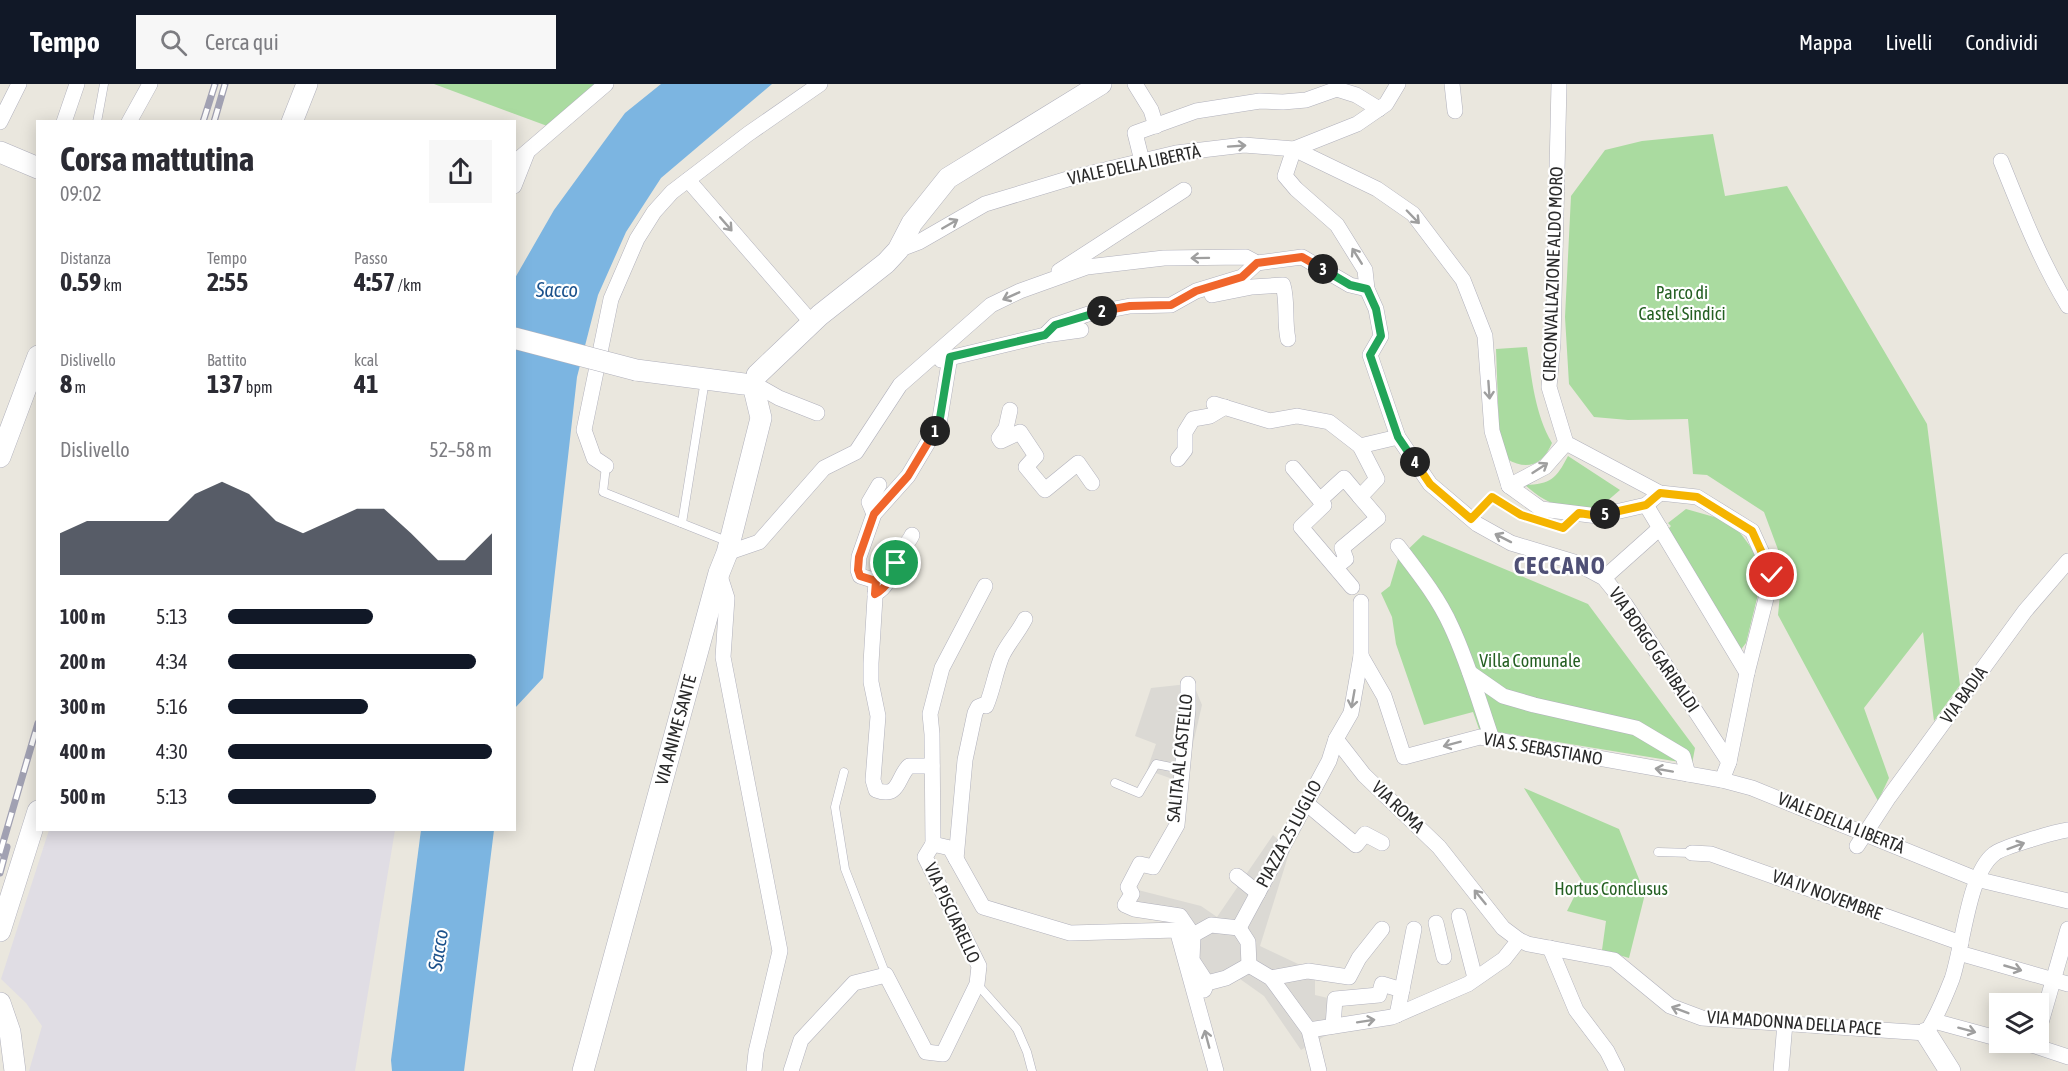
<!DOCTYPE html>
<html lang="it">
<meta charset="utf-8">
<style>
:root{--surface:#fff;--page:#f7f7f7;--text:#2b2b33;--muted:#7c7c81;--accent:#111827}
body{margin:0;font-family:"Asap Condensed",sans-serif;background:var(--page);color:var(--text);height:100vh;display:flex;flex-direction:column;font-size:22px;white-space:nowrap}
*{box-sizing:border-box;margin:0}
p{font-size:20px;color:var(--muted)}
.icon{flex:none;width:33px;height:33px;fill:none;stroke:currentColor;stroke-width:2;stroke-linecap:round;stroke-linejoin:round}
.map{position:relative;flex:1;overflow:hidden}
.sheet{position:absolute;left:36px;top:36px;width:480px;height:711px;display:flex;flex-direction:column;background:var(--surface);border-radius:0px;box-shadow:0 3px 15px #0003}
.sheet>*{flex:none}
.buttons{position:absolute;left:1989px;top:909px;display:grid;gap:12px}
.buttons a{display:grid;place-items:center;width:60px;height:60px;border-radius:0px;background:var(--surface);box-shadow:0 3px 15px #0003;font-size:30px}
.pin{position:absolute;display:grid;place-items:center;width:51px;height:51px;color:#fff;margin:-26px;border:3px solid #fff;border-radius:50%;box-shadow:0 2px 6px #0007}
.km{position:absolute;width:30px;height:30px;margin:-15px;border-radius:50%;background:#222;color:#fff;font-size:16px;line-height:30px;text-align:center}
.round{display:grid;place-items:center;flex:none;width:63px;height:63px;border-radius:0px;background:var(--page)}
.head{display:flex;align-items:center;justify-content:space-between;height:102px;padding:0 24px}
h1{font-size:33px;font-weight:700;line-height:45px}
.figures{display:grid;grid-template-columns:repeat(3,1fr);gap:9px;height:102px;padding:6px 24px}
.figures div{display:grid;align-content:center}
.figures b{font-size:26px;font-weight:700}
.figures small{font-size:16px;font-weight:400}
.figures p{font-size:16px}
.chart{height:168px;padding:12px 24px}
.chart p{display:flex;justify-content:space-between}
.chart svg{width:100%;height:108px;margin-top:6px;fill:var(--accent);opacity:.7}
ul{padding:0 24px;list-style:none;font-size:20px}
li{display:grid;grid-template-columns:96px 72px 1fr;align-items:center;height:45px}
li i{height:15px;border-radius:8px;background:var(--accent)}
header{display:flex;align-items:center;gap:36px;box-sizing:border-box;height:84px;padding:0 30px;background:var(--accent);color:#fff}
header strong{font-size:28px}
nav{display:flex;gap:33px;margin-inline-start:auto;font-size:21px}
.search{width:420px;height:54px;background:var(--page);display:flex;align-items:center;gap:15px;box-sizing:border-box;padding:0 21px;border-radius:0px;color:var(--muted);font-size:22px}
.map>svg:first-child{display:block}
</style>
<header>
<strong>Tempo</strong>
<div class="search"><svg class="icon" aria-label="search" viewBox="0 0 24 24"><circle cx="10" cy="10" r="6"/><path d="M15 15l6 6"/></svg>Cerca qui</div>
<nav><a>Mappa</a><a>Livelli</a><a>Condividi</a></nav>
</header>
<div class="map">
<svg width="2068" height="987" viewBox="0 0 2068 987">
<rect width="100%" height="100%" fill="#eae7de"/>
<polygon fill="#e0dde4" points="49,746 395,746 355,987 29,987 42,942 26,919 1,895"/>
<g fill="#aadba0">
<polygon points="434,0 602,0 550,43"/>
<polygon points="1713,50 1725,112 1787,102 1927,340 1960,601 1934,637 1923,548 1864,624 1889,694 1878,717 1778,531 1783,479 1764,428 1707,391 1693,390 1688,335 1628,336 1594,333 1569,300 1565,233 1571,112 1605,66 1642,57"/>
<path d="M1527,263C1532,296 1535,330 1552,359C1543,381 1527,387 1507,375L1499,346L1496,265Z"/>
<path d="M1568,372L1620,406L1599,424C1564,422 1553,426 1525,401C1551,400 1556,395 1568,372Z"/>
<polygon points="1686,425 1732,438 1765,482 1746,559 1739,568 1668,445 1671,442 1668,439"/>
<polygon points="1423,451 1588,520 1695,664 1692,680 1479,645 1473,628 1424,641 1396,560 1392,533 1381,509 1390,502 1398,475"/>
<polygon points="1524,704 1619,745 1645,810 1629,874 1602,866 1606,837 1567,827 1582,797"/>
</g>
<g fill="#dbd9d4">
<polygon points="1188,600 1195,604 1202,621 1184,699 1147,686 1156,660 1135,652 1151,604"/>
<polygon points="1273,751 1290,766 1260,862 1315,888 1315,911 1332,915 1332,948 1301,966 1264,912 1240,895 1199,906 1181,846 1169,833 1127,828 1134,805 1201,822 1217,833"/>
</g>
<g fill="#7cb5e1">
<polygon points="661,0 772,0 661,94 626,148 598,211 577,293 543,594 515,624 515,194 554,126 589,78 625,29"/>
<polygon points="421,746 494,746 464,987 392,987 391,976"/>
</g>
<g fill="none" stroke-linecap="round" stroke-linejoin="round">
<g stroke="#b1b1bc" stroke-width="9">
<g id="lane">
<polyline points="97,38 104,0"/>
<polyline points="606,382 603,408 729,458"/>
<polyline points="1471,435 1492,413 1521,431 1563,444 1578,430"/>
<polyline points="682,439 705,296"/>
<polyline points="844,688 835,723 845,785 886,891"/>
<polyline points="1115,699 1139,709 1156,680 1181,685"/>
<polyline points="1658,768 1692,769"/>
<polyline points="977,900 1017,945 1027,968 1032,987"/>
</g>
</g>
<g stroke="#b1b1bc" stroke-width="16">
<g id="street">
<polyline points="1135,0 1151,26 1156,42"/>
<polyline points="1398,0 1386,20 1357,40 1294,65 1285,92 1296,105 1337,141 1365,186 1367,205 1376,225 1381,252 1370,271 1398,353 1430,400 1477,440 1511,459 1574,478 1604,494 1625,520 1729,678"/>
<polyline points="1452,0 1455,27"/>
<polyline points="1559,0 1553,258 1549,303 1566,359 1660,409 1697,413 1752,447 1772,491 1747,589 1729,678 1722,696 1752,704 1976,795 2068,817"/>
<polyline points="0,38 19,0"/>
<polyline points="64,38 77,0"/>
<polyline points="129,38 150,0"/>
<polyline points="1142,77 1135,49 1196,27 1260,17 1283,18 1306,16 1337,5 1356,11 1379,25"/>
<path d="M2001,77C2021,127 2040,176 2068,222"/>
<polyline points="514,79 606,0"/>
<polyline points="688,96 812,239"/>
<polyline points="514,102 527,69"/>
<polyline points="898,166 919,158 985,120 1071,94 1176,69 1244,61 1294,65 1377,105 1413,130 1463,196 1485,252 1492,347 1509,402 1541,425 1598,432 1646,421 1660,409"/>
<polyline points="1059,187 1184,106"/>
<path d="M1212,211L1252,203L1283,201C1288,218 1284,237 1288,255"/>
<polyline points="1045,251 1055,241 1088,230 1130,222 1171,221 1196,207 1242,193 1257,179"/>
<polyline points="941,276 1045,251 1081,246"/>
<polyline points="758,302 779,314 817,329"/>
<polyline points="1214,320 1270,337 1297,332 1329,338 1360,362 1398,353"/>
<polyline points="1010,326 1006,344 999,354 1001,357 1020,348 1036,372 1026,383 1045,406 1078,379 1092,399"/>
<polyline points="1178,375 1185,366 1185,348 1193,335 1210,332 1225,323"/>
<polyline points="606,382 594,374 584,346 611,215 637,155 654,128 672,108 748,50 820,0"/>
<polyline points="1293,384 1324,421 1301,443 1352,503"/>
<polyline points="1509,402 1545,383 1566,359"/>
<polyline points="1320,416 1344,394 1360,413"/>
<polyline points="1646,421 1747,589"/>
<polyline points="874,430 869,418 879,401"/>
<path d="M1398,462C1417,487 1438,513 1451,542C1468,578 1479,617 1492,655"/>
<polyline points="727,469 759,458 824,384 856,368 900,301 991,221 1020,207 1087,183 1164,174 1246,173 1257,179 1302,173 1350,201 1367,205"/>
<polyline points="1336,483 1346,475 1342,464 1378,434 1360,413 1377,395 1360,362"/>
<polyline points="719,489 727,514 723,573 780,867 756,968 754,987"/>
<polyline points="1604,494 1660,444"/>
<path d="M875,510C892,500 890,486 898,470C902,463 909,459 912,451"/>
<polyline points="1361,572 1384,612 1404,673 1480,653 1722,696"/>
<polyline points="1470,589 1503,612 1534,621 1636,644 1683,672 1688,690"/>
<polyline points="1188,600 1188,625 1177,741 1153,783 1140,780 1128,803 1132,810 1125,821 1134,825 1180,832 1193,851"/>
<path d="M1336,655L1364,691L1439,763L1503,844L1519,856L1528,860L1614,876L1670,922L1702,934L1926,949C1937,933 1945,913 1952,895C1963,863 1968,790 1994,770C2002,763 2055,748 2068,746"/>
<path d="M932,682H909C897,693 900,715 876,706L873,696L878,632L871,598V579L876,497L860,492L858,486L859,473L874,430L908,392L939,340L950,273"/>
<polyline points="1306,719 1356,761 1365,750 1382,759"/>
<polyline points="933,760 932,650 930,630 942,584 985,502"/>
<polyline points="1857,762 1889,713 2025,527 2068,477"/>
<polyline points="1692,769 1711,770 1961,859"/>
<path d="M956,775L965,676L975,629L978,623L983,621L986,622C993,606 995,589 1002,572C1008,559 1018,549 1025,535"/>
<polyline points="1237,792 1258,809"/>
<polyline points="1459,832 1475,894"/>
<polyline points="1436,839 1444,873"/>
<polyline points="1239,844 1329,677 1336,655 1351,629 1361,572 1361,518"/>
<polyline points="1239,844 1248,858 1249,881"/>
<polyline points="1550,864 1576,926 1607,967 1617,987"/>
<polyline points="1959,869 2068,900"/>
<polyline points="1249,881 1271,894 1309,946 1319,987"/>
<polyline points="1271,894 1308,887 1349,893 1359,874 1382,845"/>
<polyline points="1207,899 1192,876 1193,851 1211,841 1239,844"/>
<polyline points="1204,906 1207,899 1226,894 1249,881"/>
<polyline points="1397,931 1414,845"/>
<polyline points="1934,937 2000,955"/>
<polyline points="1333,942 1335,915 1379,911 1382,900 1402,906"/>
<polyline points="1309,946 1392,933 1468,900 1504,875 1519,856"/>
<polyline points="2038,949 2068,845"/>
<polyline points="2017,958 2035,962 2068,973"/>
<polyline points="791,987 801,956 854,899 886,891 926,968 943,970 977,900 979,882 925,773 933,760 950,764 983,823 1070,849 1177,846 1216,987"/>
<polyline points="1781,987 1785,939"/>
</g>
</g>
<g stroke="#b1b1bc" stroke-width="22">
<g id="secondary">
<polyline points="292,38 307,0"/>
<polyline points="0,68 38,84"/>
<polyline points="636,286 744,300"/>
<polyline points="757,291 820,231 886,179 898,166 912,139 948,94 1101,0"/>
<polyline points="0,373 38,272"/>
<polyline points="0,847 38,727"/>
<polyline points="0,919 10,948 15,987"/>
<polyline points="1926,949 1950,987"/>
<polyline points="583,987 719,489 727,469 761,334 754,305"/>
</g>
</g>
<use href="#lane" stroke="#fff" stroke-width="8"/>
<use href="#street" stroke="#fff" stroke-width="15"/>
<use href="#secondary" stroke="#fff" stroke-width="21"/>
<g stroke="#a1a1b2" stroke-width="7">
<g id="rail">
<polyline points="203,38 215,0"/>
<polyline points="214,38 225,0"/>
<polyline points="0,769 38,639"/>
<polyline points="0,789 7,763"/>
</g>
</g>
<use href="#rail" stroke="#fff" stroke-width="4.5" stroke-dasharray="14" stroke-linecap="butt"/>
<g stroke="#b1b1bc" stroke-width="22" stroke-linecap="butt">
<polyline id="secondary-bridge" points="514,254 636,286"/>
</g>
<use href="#secondary-bridge" stroke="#fff" stroke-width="21"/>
</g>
<defs><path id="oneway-shaft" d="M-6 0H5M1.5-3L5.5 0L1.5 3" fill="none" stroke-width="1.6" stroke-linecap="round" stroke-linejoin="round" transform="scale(1.5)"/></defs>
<g stroke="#9f9f9f">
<use href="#oneway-shaft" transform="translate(1237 62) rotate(-4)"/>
<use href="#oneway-shaft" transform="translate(1413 133) rotate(46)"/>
<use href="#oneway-shaft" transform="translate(726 140) rotate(49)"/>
<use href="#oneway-shaft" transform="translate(950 140) rotate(-30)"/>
<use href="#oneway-shaft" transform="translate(1357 172) rotate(-122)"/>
<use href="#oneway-shaft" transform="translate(1200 174) rotate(179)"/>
<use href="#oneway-shaft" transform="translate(1011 212) rotate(156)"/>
<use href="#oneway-shaft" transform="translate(1489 306) rotate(86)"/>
<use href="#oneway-shaft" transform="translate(1540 384) rotate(-33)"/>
<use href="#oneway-shaft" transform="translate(1503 454) rotate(-153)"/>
<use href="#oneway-shaft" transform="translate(1353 615) rotate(100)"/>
<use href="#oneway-shaft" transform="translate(1452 660) rotate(165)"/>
<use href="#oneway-shaft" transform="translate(1664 686) rotate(-170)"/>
<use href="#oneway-shaft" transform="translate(2016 762) rotate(-20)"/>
<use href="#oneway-shaft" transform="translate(1480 813) rotate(-129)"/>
<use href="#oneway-shaft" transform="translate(2013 884) rotate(16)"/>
<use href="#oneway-shaft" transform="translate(1680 926) rotate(-159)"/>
<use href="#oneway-shaft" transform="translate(1366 937) rotate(-9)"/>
<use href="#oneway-shaft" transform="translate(1967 946) rotate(15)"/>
<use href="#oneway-shaft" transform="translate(1207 955) rotate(-105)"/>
</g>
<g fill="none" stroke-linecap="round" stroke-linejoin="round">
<g stroke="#fff" stroke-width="12">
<path id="split-1" d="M896,479C892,492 888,503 875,510L876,497L860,492L858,486L859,473L874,430L908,392L935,347"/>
</g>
<g stroke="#fff" stroke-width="12">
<polyline id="split-2" points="935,347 939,340 950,273 1045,251 1055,241 1102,227"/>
</g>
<g stroke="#fff" stroke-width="12">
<polyline id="split-3" points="1102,227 1130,222 1171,221 1196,207 1242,193 1257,179 1302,173 1323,185"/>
</g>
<g stroke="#fff" stroke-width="12">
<polyline id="split-4" points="1323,185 1350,201 1367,205 1376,225 1381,252 1370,271 1398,353 1415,378"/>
</g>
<g stroke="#fff" stroke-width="12">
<polyline id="split-5" points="1415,378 1430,400 1471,435 1492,413 1521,431 1563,444 1579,429 1598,432 1605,430"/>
</g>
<g stroke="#fff" stroke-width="12">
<polyline id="split-6" points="1605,430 1646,421 1660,409 1697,413 1752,447 1772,491"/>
</g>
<use href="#split-1" stroke="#f0652b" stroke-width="8"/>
<use href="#split-2" stroke="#22a559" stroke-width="8"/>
<use href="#split-3" stroke="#f0652b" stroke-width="8"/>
<use href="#split-4" stroke="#22a559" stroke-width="8"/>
<use href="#split-5" stroke="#f5b400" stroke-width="8"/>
<use href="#split-6" stroke="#f5b400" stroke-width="8"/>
</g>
<g text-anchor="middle" stroke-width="4.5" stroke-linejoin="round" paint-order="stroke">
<g font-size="18" fill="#2a2a2a" stroke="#fff">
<text transform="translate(1134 81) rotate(-12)" y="6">VIALE DELLA LIBERTÀ</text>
<text transform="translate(1553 190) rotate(-88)" y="6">CIRCONVALLAZIONE ALDO MORO</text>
<text transform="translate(1654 566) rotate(56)" y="6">VIA BORGO GARIBALDI</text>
<text transform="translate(1964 611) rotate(-54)" y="6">VIA BADIA</text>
<text transform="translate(676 646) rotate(-75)" y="6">VIA ANIME SANTE</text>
<text transform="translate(1543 665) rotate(10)" y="6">VIA S. SEBASTIANO</text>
<text transform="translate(1180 674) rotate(-84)" y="6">SALITA AL CASTELLO</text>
<text transform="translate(1398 723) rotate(44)" y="6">VIA ROMA</text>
<text transform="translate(1841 739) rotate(22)" y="6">VIALE DELLA LIBERTÀ</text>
<text transform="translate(1289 750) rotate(-62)" y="6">PIAZZA 25 LUGLIO</text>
<text transform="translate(1827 811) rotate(20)" y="6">VIA IV NOVEMBRE</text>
<text transform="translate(952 829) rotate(65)" y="6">VIA PISCIARELLO</text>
<text transform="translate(1794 939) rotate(4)" y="6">VIA MADONNA DELLA PACE</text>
</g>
<g font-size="18" fill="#245f22" stroke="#fff">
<text x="1682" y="215">Parco di<tspan x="1682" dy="21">Castel Sindici</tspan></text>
<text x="1530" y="583">Villa Comunale</text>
<text x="1611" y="811">Hortus Conclusus</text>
</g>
<g font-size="20" font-style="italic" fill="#1c528c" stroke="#fff">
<text x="557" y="213">Sacco</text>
<text transform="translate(438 866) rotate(-81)" y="7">Sacco</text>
</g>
<g font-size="24" font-weight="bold" letter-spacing="1.5" fill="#4f5076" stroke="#fff">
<text x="1560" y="490">CECCANO</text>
</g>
</g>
</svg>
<div class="buttons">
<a><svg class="icon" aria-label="layers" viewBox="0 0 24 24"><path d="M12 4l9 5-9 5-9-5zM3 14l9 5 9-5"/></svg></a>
</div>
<div class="pin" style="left:896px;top:479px;background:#1e9e55"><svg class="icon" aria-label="arrive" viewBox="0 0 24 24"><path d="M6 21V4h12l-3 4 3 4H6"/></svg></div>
<div class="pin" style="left:1772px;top:491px;background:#d93025"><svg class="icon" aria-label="check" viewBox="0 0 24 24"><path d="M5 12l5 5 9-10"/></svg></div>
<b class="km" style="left:935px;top:347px">1</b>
<b class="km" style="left:1102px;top:227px">2</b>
<b class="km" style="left:1323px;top:185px">3</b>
<b class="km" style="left:1415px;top:378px">4</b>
<b class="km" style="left:1605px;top:430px">5</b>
<section class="sheet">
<div class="head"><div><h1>Corsa mattutina</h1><p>09:02</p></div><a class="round"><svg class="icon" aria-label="share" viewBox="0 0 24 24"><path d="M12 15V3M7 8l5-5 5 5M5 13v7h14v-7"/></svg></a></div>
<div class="figures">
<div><p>Distanza</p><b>0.59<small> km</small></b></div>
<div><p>Tempo</p><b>2:55</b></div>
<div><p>Passo</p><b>4:57<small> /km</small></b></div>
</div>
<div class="figures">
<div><p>Dislivello</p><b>8<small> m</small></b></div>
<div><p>Battito</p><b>137<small> bpm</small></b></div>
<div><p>kcal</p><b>41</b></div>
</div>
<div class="chart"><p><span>Dislivello</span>52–58 m</p>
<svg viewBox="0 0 160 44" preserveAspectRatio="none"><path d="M0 44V27L10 22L20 22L30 22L40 22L50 11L60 6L70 11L80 22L90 27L100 22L110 17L120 17L130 27L140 38L150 38L160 27V44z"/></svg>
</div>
<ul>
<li><b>100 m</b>5:13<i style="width:55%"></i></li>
<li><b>200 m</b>4:34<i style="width:94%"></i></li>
<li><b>300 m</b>5:16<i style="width:53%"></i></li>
<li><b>400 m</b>4:30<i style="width:100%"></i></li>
<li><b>500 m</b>5:13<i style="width:56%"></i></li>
</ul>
</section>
</div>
